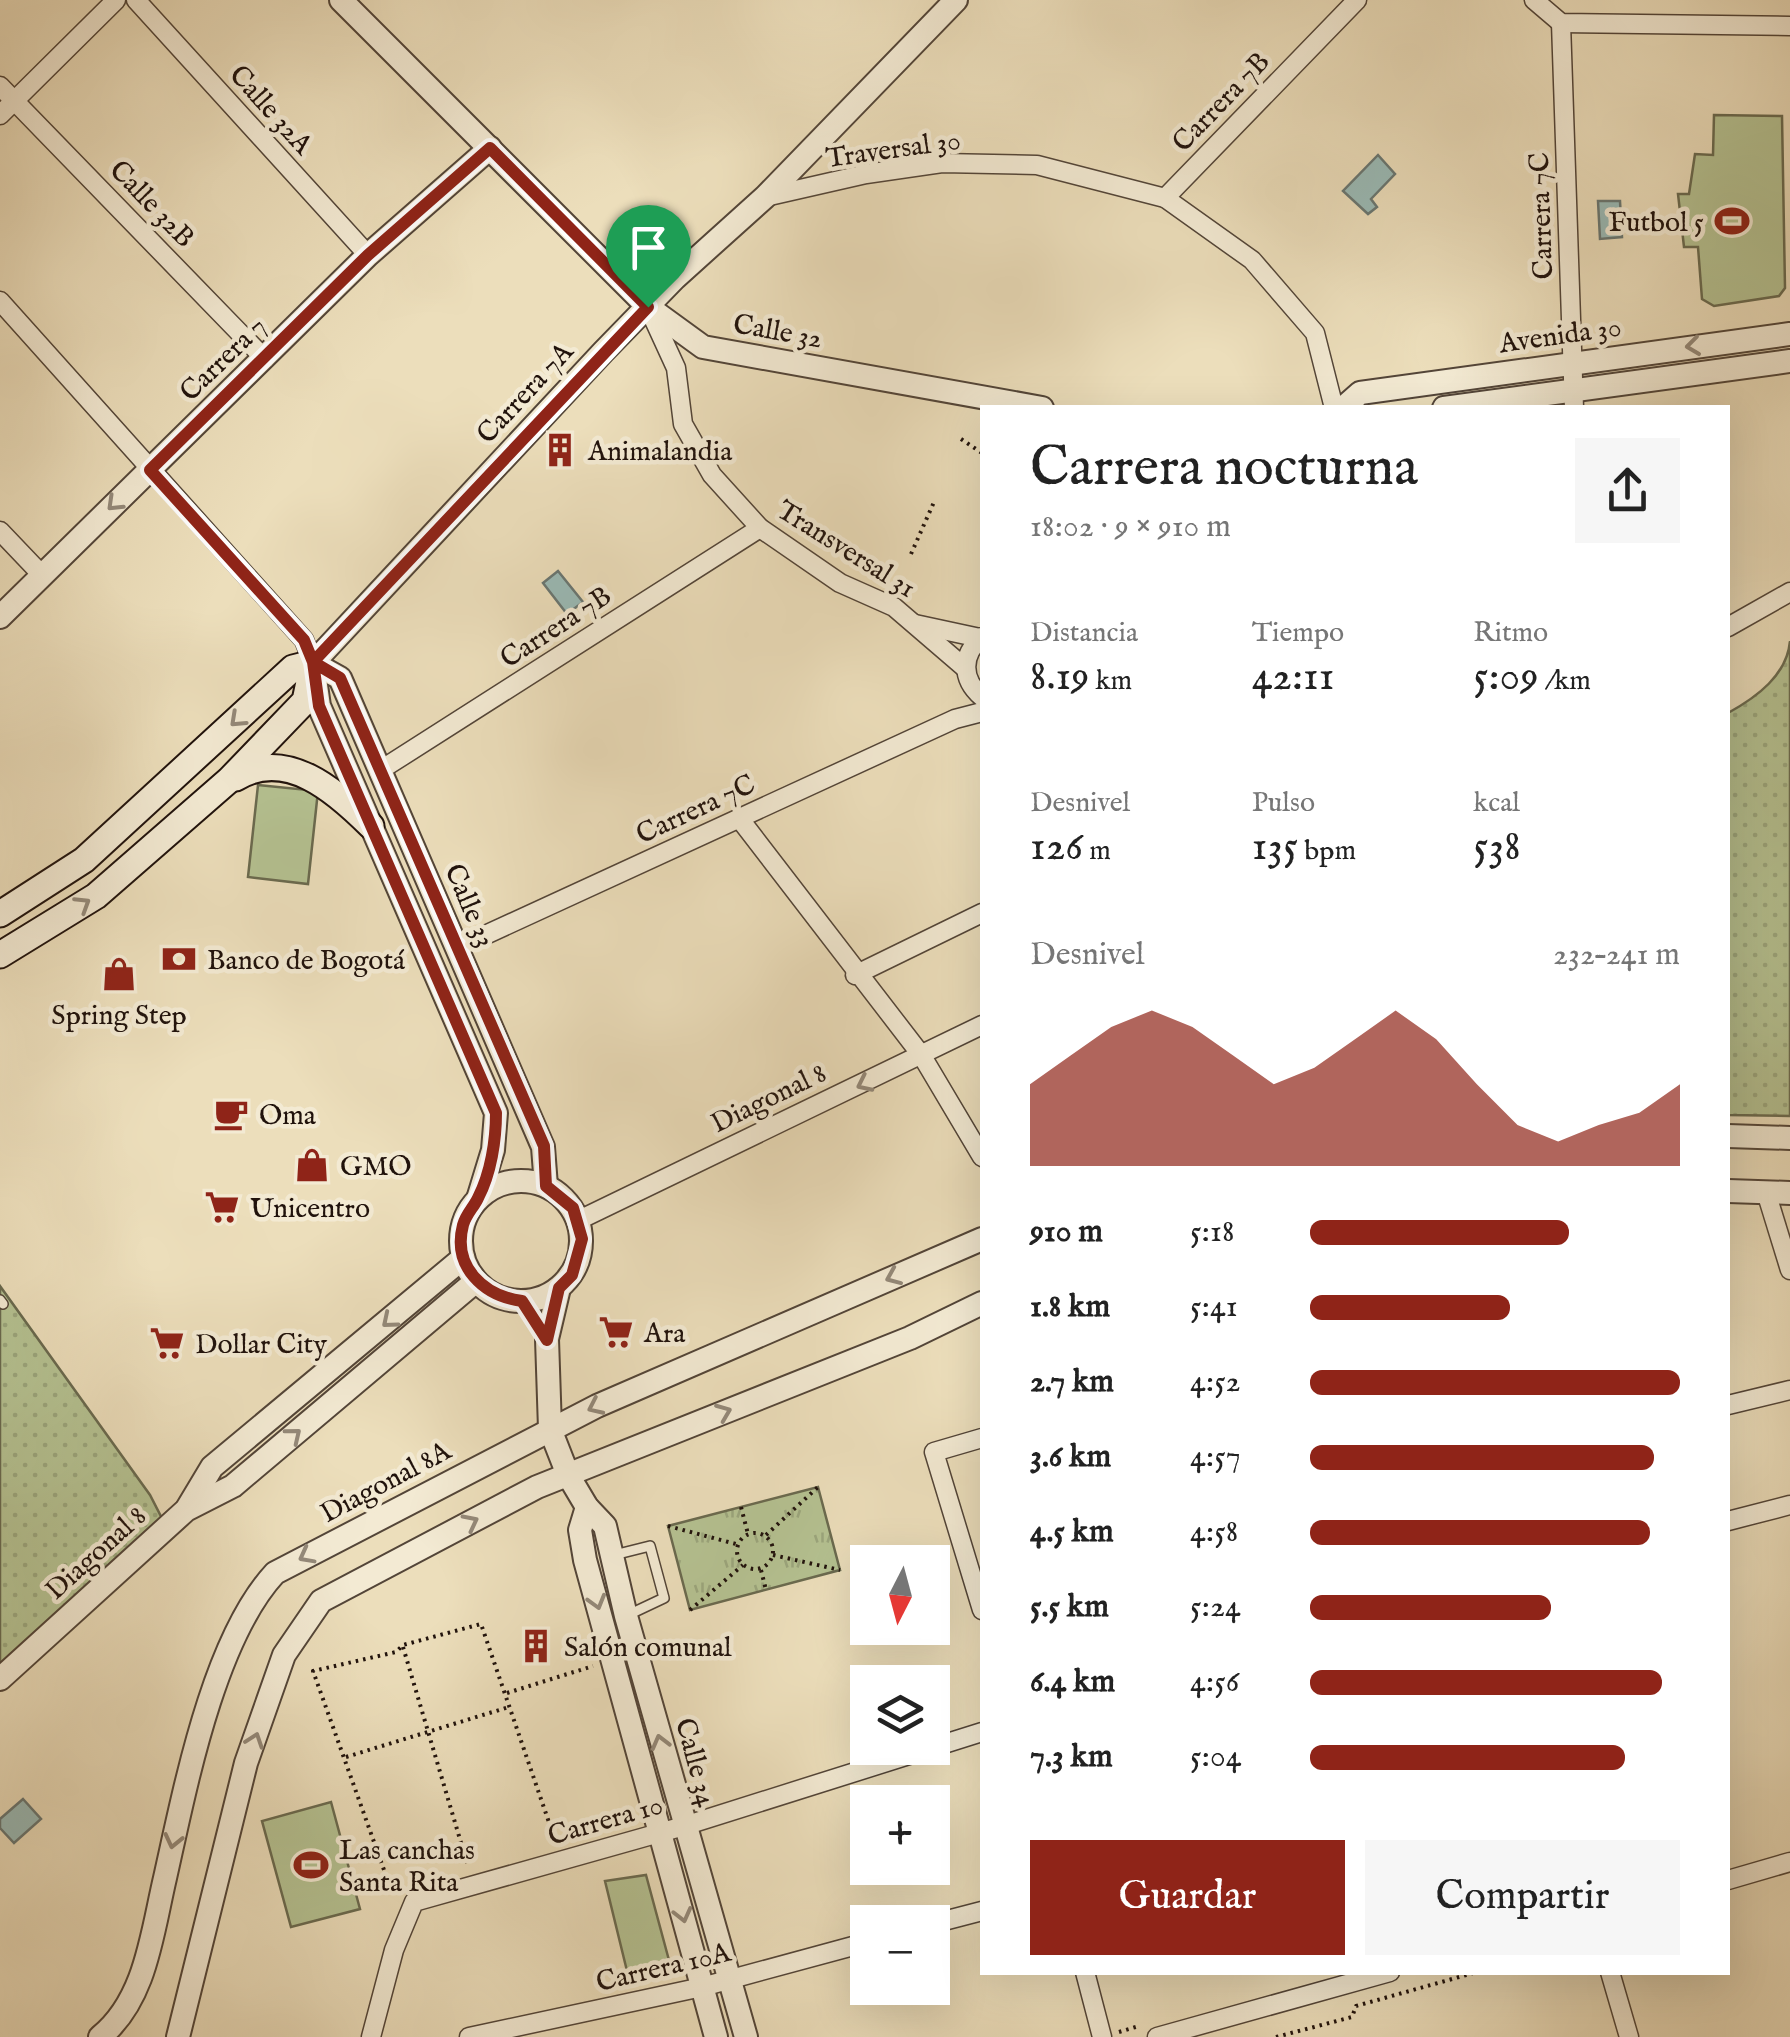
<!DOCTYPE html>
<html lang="es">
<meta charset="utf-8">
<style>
:root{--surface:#fff;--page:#f6f6f6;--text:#222;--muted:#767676;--accent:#8f2418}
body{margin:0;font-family:"IM FELL English",serif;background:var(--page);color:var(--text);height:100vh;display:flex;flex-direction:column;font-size:38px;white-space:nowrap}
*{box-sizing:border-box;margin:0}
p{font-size:32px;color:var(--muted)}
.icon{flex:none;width:55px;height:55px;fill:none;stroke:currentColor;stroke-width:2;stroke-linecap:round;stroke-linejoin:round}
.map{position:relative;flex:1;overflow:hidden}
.panel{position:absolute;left:980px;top:405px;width:750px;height:1570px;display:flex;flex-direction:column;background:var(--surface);border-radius:0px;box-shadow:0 10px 40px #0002}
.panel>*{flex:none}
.needle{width:65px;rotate:186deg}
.fabs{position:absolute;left:850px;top:1545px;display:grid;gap:20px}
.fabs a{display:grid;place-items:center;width:100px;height:100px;border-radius:0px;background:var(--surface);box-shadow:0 10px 40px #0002;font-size:50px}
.pin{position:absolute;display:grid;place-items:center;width:85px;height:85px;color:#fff;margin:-102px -42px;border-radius:50% 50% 50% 0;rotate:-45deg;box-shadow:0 0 10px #0007}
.pin .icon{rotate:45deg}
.round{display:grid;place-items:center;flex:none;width:105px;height:105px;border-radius:0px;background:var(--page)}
.head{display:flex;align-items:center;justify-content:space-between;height:170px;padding:0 50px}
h1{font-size:55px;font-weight:600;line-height:75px}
.metrics{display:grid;grid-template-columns:repeat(3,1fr);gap:15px;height:170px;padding:10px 50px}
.metrics div{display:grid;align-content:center}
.metrics b{font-size:42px;font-weight:600}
.metrics small{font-size:28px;font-weight:400}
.metrics p{font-size:28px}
.chart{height:280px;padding:20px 50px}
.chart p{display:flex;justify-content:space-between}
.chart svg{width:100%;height:180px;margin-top:10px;fill:var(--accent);opacity:.7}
.action{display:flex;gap:20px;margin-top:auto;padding:20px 50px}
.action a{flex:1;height:115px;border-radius:0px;background:var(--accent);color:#fff;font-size:40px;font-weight:600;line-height:115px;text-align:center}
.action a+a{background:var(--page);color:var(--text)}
ul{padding:0 50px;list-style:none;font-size:32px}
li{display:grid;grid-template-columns:160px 120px 1fr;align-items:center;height:75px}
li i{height:25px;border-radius:12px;background:var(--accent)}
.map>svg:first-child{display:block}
</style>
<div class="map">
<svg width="1790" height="2037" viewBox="0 0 1790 2037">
<defs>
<pattern id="grass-dots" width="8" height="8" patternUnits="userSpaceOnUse" patternTransform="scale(2.5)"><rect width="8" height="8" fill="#b5c292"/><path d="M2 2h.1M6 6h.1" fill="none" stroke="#9ba67d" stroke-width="1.8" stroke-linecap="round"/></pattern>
<pattern id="park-tufts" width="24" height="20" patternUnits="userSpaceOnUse" patternTransform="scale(2.5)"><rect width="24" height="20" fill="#b5c292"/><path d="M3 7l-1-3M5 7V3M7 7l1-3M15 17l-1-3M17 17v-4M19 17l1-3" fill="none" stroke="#9ba67d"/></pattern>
</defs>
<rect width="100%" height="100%" fill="#ecdebb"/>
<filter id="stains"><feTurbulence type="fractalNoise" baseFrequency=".002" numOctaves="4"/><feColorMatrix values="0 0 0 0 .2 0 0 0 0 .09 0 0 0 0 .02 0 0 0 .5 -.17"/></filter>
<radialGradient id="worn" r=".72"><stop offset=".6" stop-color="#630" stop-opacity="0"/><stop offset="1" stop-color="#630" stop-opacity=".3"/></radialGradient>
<g fill="url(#grass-dots)" stroke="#6a6a4f" stroke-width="2.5">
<path d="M1790,641V1116L1728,1115V713C1757,697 1787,675 1790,641Z"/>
<polygon points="0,1286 150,1495 170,1534 0,1682"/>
</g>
<polygon fill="url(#park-tufts)" stroke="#6a6a4f" stroke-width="2.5" points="818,1487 840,1570 690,1610 668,1526"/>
<g fill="#b5c292" stroke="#6a6a4f" stroke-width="2.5">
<polygon points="1714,115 1782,116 1785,288 1779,296 1714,306 1702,299 1698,247 1684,247 1678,194 1689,194 1695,154 1713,155"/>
<polygon points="258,785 318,791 308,884 248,877"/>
<polygon points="331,1802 360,1909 291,1927 262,1821"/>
<polygon points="646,1875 670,1964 628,1975 605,1881"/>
</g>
<g fill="#9abbb7" stroke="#697773" stroke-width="2.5">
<polygon points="1378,155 1395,174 1371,199 1377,207 1368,214 1343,191"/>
<polygon points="1598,201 1620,201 1622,237 1600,239"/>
<polygon points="558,571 583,602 567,614 543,583"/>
<polygon points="23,1799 41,1819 14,1843 0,1828 0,1819"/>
</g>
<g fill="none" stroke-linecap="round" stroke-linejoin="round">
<g stroke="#534538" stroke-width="12">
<g id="service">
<polyline points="0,1300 3,1304"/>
<polyline points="614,1555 650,1546 664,1598 628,1615"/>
</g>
</g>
<g stroke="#534538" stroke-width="21">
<g id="minor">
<polyline points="136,0 368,255"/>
<polyline points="1534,0 1561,23 1790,26"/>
<polyline points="1561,23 1574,408"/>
<polyline points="0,86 265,359"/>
<polyline points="0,115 116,0"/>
<polyline points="765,197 866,174 942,163 1037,165 1165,198 1252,260 1315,333 1334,408"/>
<polyline points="1165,198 1357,0"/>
<polyline points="0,301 304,640 313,663"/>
<polyline points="648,307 676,368 683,424 712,475 760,528 840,583 894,607 965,668"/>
<polyline points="0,531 41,574"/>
<polyline points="915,624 980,638"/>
<polyline points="1728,627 1790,592"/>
<path d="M982,637C961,655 961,679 982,697"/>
<polyline points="379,771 760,528"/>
<polyline points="739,818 922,1056 982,1157"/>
<polyline points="457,948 955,719 982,712"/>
<polyline points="855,975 982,913"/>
<polyline points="1766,1192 1790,1270"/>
<polyline points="579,1220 982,1025"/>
<polyline points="1728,1405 1790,1390"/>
<polyline points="982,1438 934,1452 982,1610"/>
<polyline points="1728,1521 1790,1505"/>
<polyline points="1728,1880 1790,1862"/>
<polyline points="932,1924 982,1911"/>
<polyline points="1085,1972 1102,2037"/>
<polyline points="1610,1972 1629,2037"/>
<polyline points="371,2037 394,1950 414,1902 684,1826 982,1732"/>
<polyline points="469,2037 702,1987 868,1942"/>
<polyline points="1157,2037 1390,1972"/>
</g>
</g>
<g stroke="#534538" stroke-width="26">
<g id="tertiary">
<polyline points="341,0 648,307 703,347 1042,408"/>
<polyline points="1343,408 1360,393 1790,334"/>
<polyline points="1444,408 1790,361"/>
<polyline points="0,617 368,255 490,148"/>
<polyline points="313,663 603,352 675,278 765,197 956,0"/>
<polyline points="313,663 340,678 543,1147 546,1186"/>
<polyline points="314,671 319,706 496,1113 493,1150 478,1199"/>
<polyline points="1728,1136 1790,1138"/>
<circle cx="521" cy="1241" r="60"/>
<polyline points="1728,1191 1790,1193"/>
<polyline points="559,1288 547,1339 550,1429 568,1475 587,1507 605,1526 626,1616 746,2037"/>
<polyline points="188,1507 212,1467 463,1258"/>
<polyline points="587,1507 580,1530 585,1560 716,2037"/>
<polyline points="0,1679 186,1510 233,1486 476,1281"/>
<path d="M100,2037C146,2000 152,1933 165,1878C185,1789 213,1640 275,1573L597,1406L982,1239"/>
<polyline points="178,2037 246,1763 284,1655 321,1601 537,1487 910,1338 982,1303"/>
</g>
</g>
<g stroke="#20120c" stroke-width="29">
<g id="secondary">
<path d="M236,778C286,747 336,791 371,826"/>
<polyline points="0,914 84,860 293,668 313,663 305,701 229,780 96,896 0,955"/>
</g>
</g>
<g stroke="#20120c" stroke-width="4" stroke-dasharray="2.5 5" stroke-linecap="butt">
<polyline points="961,439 982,453"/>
<polyline points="911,554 934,502"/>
<polyline points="741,1507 748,1534"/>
<polyline points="668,1526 736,1544"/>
<circle cx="755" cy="1551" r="18"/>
<polyline points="766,1535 818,1487"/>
<polyline points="773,1555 840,1570"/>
<polyline points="761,1570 766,1590"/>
<polyline points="690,1610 743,1565"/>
<polyline points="403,1647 467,1863"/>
<polyline points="507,1693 593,1666"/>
<polyline points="346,1757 509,1707"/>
<polyline points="389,1884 313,1671 396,1652 403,1645 481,1624 554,1837"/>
<polyline points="1119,2032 1139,2026"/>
<polyline points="1276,2037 1352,2017 1356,2006 1477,1972"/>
</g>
<use href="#service" stroke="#f3ead3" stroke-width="9"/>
<use href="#minor" stroke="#f3ead3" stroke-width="18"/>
<use href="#tertiary" stroke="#f3ead3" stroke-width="22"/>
<use href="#secondary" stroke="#f3ead3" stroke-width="25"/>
</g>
<defs><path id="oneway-chevron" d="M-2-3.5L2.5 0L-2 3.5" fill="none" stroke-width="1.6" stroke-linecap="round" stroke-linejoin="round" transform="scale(2.5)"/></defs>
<g stroke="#948979">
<use href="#oneway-chevron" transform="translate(1693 346) rotate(173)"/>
<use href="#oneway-chevron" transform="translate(114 504) rotate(136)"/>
<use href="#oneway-chevron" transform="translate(237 720) rotate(137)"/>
<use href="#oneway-chevron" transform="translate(83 904) rotate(-32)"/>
<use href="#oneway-chevron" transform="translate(864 1084) rotate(154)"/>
<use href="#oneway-chevron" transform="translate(893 1277) rotate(157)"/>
<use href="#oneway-chevron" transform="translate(389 1321) rotate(140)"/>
<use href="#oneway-chevron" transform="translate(595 1407) rotate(155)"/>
<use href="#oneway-chevron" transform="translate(724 1412) rotate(-22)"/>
<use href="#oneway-chevron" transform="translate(294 1435) rotate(-39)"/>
<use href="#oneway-chevron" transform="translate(471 1522) rotate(-27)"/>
<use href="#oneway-chevron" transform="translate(306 1556) rotate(152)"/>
<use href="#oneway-chevron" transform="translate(597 1602) rotate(74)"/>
<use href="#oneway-chevron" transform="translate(255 1740) rotate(-71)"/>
<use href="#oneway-chevron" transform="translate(660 1742) rotate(-105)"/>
<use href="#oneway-chevron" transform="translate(173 1841) rotate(103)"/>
<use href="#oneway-chevron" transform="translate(683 1915) rotate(76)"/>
</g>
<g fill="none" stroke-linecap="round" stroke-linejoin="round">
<g stroke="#fff" stroke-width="20">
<path id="route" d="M648,307L313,662L340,678L544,1146L546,1186L573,1208L582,1239L572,1275L559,1288L547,1340L522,1301C484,1296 452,1267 463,1225C466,1214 474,1207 478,1198C491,1173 496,1140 496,1113L319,706L313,662L304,640L150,470L368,255L490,148L648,307"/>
</g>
<use href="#route" stroke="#8f2418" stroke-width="12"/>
</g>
<defs>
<g id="stadium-bare" transform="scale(2.7)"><path d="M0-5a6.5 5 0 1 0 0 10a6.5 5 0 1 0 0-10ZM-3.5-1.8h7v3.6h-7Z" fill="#8f2418" stroke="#f3ead3" stroke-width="2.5" paint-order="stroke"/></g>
<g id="building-bare" transform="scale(2.7)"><path d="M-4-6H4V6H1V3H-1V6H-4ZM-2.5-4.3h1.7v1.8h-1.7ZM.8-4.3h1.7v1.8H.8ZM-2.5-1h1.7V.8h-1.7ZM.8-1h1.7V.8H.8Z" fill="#8f2418" stroke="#f3ead3" stroke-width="2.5" paint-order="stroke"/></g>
<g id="bank-bare" transform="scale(2.7)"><path d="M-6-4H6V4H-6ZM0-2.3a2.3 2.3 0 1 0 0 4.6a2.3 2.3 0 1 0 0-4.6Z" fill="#8f2418" stroke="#f3ead3" stroke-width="2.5" paint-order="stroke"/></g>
<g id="shop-bare" transform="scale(2.7)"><path d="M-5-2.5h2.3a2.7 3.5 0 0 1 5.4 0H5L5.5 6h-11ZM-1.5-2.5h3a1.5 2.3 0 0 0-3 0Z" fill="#8f2418" stroke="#f3ead3" stroke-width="2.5" paint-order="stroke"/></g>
<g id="cafe-bare" transform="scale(2.7)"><path d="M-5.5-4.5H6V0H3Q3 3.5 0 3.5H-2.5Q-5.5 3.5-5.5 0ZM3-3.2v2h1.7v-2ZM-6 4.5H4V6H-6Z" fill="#8f2418" stroke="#f3ead3" stroke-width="2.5" paint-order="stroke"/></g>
<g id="supermarket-bare" transform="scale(2.7)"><path d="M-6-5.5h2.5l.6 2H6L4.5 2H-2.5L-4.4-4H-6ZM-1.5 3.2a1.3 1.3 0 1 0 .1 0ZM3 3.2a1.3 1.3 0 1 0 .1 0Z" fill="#8f2418" stroke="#f3ead3" stroke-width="2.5" paint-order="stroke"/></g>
</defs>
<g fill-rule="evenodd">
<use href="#stadium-bare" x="1732" y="221"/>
<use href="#building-bare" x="560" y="450"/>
<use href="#bank-bare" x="179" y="959"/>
<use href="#shop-bare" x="119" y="974"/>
<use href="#cafe-bare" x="231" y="1114"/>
<use href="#shop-bare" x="312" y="1165"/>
<use href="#supermarket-bare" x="222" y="1207"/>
<use href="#supermarket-bare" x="616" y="1332"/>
<use href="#supermarket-bare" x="167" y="1343"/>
<use href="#building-bare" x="536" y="1646"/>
<use href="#stadium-bare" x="311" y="1865"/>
</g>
<g text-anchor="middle" stroke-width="9" stroke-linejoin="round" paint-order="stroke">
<g font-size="28" fill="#20120c" stroke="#f3ead3">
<text transform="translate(1220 101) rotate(-46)" y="10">Carrera 7B</text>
<text transform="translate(272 109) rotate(48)" y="10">Calle 32A</text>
<text transform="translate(893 148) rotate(-8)" y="10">Traversal 30</text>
<text transform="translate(153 203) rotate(46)" y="10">Calle 32B</text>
<text transform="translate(1540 216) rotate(-92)" y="10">Carrera 7C</text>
<text transform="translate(778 330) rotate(10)" y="10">Calle 32</text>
<text transform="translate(1560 334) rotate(-8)" y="10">Avenida 30</text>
<text transform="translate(222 358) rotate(-44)" y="10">Carrera 7</text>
<text transform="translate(524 392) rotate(-47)" y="10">Carrera 7A</text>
<text transform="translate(847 548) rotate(32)" y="10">Transversal 31</text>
<text transform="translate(555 626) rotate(-33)" y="10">Carrera 7B</text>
<text transform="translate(695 808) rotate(-25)" y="10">Carrera 7C</text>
<text transform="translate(471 905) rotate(67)" y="10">Calle 33</text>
<text transform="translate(768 1097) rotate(-26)" y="10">Diagonal 8</text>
<text transform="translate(385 1481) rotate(-28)" y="10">Diagonal 8A</text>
<text transform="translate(95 1552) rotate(-42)" y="10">Diagonal 8</text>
<text transform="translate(697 1762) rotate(75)" y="10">Calle 34</text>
<text transform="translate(605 1819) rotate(-16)" y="10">Carrera 10</text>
<text transform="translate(663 1966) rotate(-13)" y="10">Carrera 10A</text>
</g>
<g font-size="28" fill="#20120c" stroke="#f3ead3" text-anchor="start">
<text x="1704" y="231" text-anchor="end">Futbol 5</text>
<text x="588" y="460">Animalandia</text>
<text x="207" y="969">Banco de Bogotá</text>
<text x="119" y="1024" text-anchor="middle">Spring Step</text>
<text x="259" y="1124">Oma</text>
<text x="340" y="1175">GMO</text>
<text x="250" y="1217">Unicentro</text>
<text x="644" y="1342">Ara</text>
<text x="195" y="1353">Dollar City</text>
<text x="564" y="1656">Salón comunal</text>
<text x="339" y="1859">Las canchas<tspan x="339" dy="32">Santa Rita</tspan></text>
</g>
</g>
<rect width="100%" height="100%" filter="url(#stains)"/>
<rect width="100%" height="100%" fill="url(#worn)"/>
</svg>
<div class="fabs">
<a><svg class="needle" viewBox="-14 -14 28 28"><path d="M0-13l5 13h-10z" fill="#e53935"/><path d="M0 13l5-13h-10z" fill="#767676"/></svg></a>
<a><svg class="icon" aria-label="layers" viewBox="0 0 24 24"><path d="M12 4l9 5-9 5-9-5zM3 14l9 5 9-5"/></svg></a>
<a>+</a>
<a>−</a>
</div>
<div class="pin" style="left:648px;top:307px;background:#1e9e55"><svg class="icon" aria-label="arrive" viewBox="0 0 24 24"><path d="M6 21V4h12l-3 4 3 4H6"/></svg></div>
<section class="panel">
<div class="head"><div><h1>Carrera nocturna</h1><p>18:02 · 9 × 910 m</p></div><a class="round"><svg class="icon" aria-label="share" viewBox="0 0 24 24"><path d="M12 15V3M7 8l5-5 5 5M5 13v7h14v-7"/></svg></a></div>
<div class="metrics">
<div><p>Distancia</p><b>8.19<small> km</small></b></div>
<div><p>Tiempo</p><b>42:11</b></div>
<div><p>Ritmo</p><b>5:09<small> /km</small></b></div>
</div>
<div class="metrics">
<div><p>Desnivel</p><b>126<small> m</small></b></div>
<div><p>Pulso</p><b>135<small> bpm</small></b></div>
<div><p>kcal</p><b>538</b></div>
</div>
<div class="chart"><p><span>Desnivel</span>232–241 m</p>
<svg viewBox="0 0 160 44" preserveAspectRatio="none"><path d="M0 44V24L10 17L20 10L30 6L40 10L50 17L60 24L70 20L80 13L90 6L100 13L110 24L120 34L130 38L140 34L150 31L160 24V44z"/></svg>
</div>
<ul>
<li><b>910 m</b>5:18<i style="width:70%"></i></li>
<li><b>1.8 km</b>5:41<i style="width:54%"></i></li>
<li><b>2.7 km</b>4:52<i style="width:100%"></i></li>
<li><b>3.6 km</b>4:57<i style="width:93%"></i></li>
<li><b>4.5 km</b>4:58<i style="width:92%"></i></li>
<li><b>5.5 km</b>5:24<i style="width:65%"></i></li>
<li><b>6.4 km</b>4:56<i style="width:95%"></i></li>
<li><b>7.3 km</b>5:04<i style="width:85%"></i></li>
</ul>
<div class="action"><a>Guardar</a><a>Compartir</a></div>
</section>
</div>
